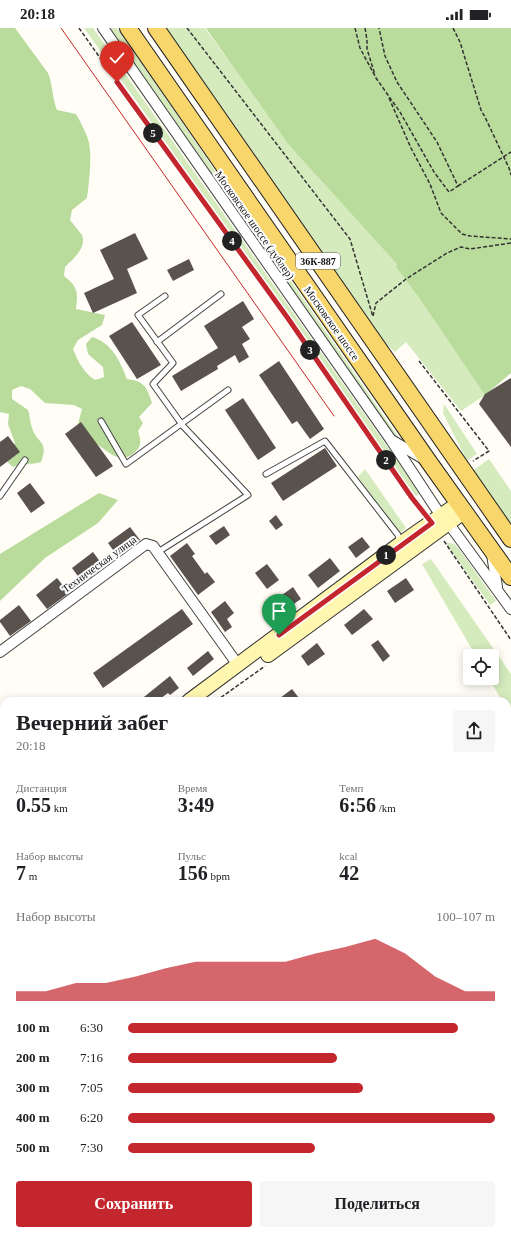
<!DOCTYPE html>
<html lang="ru">
<meta charset="utf-8">
<style>
:root{--surface:#fff;--page:#f6f6f6;--text:#202124;--muted:#757577;--accent:#c4262e}
body{margin:0;font-family:"Times New Roman",serif;background:var(--page);color:var(--text);height:100vh;display:flex;flex-direction:column;font-size:15px;white-space:nowrap}
*{box-sizing:border-box;margin:0}
p{font-size:13px;color:var(--muted)}
.icon{flex:none;width:22px;height:22px;fill:none;stroke:currentColor;stroke-width:2;stroke-linecap:round;stroke-linejoin:round}
.map{position:relative;flex:1;overflow:hidden}
.drawer{position:absolute;left:0px;top:669px;width:511px;height:538px;display:flex;flex-direction:column;background:var(--surface);border-radius:12px 12px 0 0;box-shadow:0 2px 10px #0003}
.drawer>*{flex:none}
.buttons{position:absolute;left:463px;top:621px;display:grid;gap:8px}
.buttons a{display:grid;place-items:center;width:36px;height:36px;border-radius:4px;background:var(--surface);box-shadow:0 2px 10px #0003;font-size:20px}
.pin{position:absolute;display:grid;place-items:center;width:34px;height:34px;color:#fff;margin:-41px -17px;border-radius:50% 50% 50% 0;rotate:-45deg;box-shadow:0 0 4px #0007}
.pin .icon{rotate:45deg}
.km{position:absolute;width:20px;height:20px;margin:-10px;border-radius:50%;background:#222;color:#fff;font-size:11px;line-height:20px;text-align:center}
.round{display:grid;place-items:center;flex:none;width:42px;height:42px;border-radius:4px;background:var(--page)}
.headline{display:flex;align-items:center;justify-content:space-between;height:68px;padding:0 16px}
h1{font-size:22px;font-weight:600;line-height:30px}
.figures{display:grid;grid-template-columns:repeat(3,1fr);gap:6px;height:68px;padding:4px 16px}
.figures div{display:grid;align-content:center}
.figures b{font-size:20px;font-weight:600}
.figures small{font-size:11px;font-weight:400}
.figures p{font-size:11px}
.chart{height:112px;padding:8px 16px}
.chart p{display:flex;justify-content:space-between}
.chart svg{width:100%;height:72px;margin-top:4px;fill:var(--accent);opacity:.7}
.primary-button{display:flex;gap:8px;margin-top:auto;padding:8px 16px}
.primary-button a{flex:1;height:46px;border-radius:4px;background:var(--accent);color:#fff;font-size:16px;font-weight:600;line-height:46px;text-align:center}
.primary-button a+a{background:var(--page);color:var(--text)}
ul{padding:0 16px;list-style:none;font-size:13px}
li{display:grid;grid-template-columns:64px 48px 1fr;align-items:center;height:30px}
li i{height:10px;border-radius:5px;background:var(--accent)}
.status{display:flex;justify-content:space-between;align-items:center;height:28px;padding:0 20px;background:var(--surface);direction:ltr}
.status svg{height:11px;fill:currentColor}
.map>svg:first-child{display:block}
</style>
<div class="status"><b>20:18</b><svg viewBox="0 0 49 12"><path d="M0 12V9h3v3zM5 12V6h3v6zM10 12V3h3v9zM15 12V0h3v12zM26 1h20v11H26zM47 4h2v5h-2z"/></svg></div>
<div class="map">
<svg width="511" height="1207" viewBox="0 0 511 1207">
<rect width="100%" height="100%" fill="#fffdf5"/>
<g fill="#d5ebbd">
<polygon points="84,0 93,0 415,458 419,466 413,470 353,384 284,280"/>
<polygon points="106,0 117,0 401,413 393,408"/>
<polygon points="156,0 205,0 232,38 206,0 511,0 511,345 485,367 461,383 406,314 395,324 359,292"/>
<polygon points="444,376 477,426 467,433 443,385"/>
<polygon points="489,431 511,463 511,497 472,443"/>
<polygon points="365,441 406,500 398,507 358,449"/>
<polygon points="445,514 454,516 459,521 496,573 490,577"/>
<polygon points="431,531 511,646 511,688 507,681 507,673 502,673 489,650 492,650 492,628 476,628 422,536"/>
<polygon points="511,884 511,1009 507,1012 507,887"/>
<polygon points="511,1039 511,1131 507,1126 507,1042"/>
<polygon points="4,1074 4,1203 242,1203 237,1207 0,1207 0,1076"/>
</g>
<g fill="#b9dc9c">
<path d="M0,0H15L48,45C53,57 52,70 57,82L76,86C80,93 88,108 89,115C92,131 89,154 87,170L72,182L70,192C73,196 80,204 82,207C87,220 73,231 65,239L64,248C78,259 78,264 76,281L105,287L102,297L78,312L73,321C78,334 84,345 95,352L104,349L103,339L88,326L86,316L92,309C112,315 120,333 127,351C144,353 147,359 152,375L139,389L143,395L138,403C141,412 142,419 134,425C120,437 109,424 98,417C95,415 92,416 89,414C84,412 80,404 77,400L82,381L74,377L45,375L30,361L21,358L12,362V371L28,382C30,388 30,394 32,400C38,417 49,412 41,434C31,437 23,435 13,439L5,432L15,415L8,396L9,386L0,384Z"/>
<polygon points="206,0 511,0 511,345 485,367 418,268 396,239 397,236 289,117"/>
<polygon points="99,465 118,472 98,495 45,530 0,573 0,526"/>
</g>
<g fill="#5a524d">
<polygon points="135,205 148,231 127,241 137,265 93,285 84,265 114,251 100,222"/>
<polygon points="189,231 194,242 173,253 167,242"/>
<polygon points="243,273 254,291 242,299 250,311 242,316 249,329 239,335 235,327 217,338 218,341 181,363 172,348 218,320 204,298"/>
<polygon points="132,294 161,337 137,351 109,308"/>
<polygon points="279,333 324,401 310,411 297,393 292,396 259,347"/>
<polygon points="511,350 511,419 479,376 485,366"/>
<polygon points="243,370 276,420 258,432 225,382"/>
<polygon points="81,394 113,438 96,449 65,406"/>
<polygon points="8,408 20,424 0,439 0,414"/>
<polygon points="325,420 337,438 283,473 271,455"/>
<polygon points="30,455 45,475 31,485 17,465"/>
<polygon points="276,487 283,497 276,502 269,493"/>
<polygon points="224,498 230,507 216,517 209,508"/>
<polygon points="130,499 140,512 118,529 108,515"/>
<polygon points="362,509 370,519 356,530 348,519"/>
<polygon points="187,515 195,526 192,528 205,546 207,544 215,554 198,567 170,528"/>
<polygon points="93,524 104,539 83,555 72,540"/>
<polygon points="330,530 340,543 318,560 308,547"/>
<polygon points="267,536 279,552 267,561 255,545"/>
<polygon points="57,550 69,565 47,581 36,567"/>
<polygon points="406,550 414,562 395,575 387,563"/>
<polygon points="293,559 301,571 272,591 264,580"/>
<polygon points="225,573 234,585 227,591 232,599 225,604 211,584"/>
<polygon points="19,577 31,593 10,608 0,594 0,592"/>
<polygon points="182,581 193,596 103,660 93,645"/>
<polygon points="364,581 373,591 352,607 344,597"/>
<polygon points="378,612 390,628 383,634 371,617"/>
<polygon points="317,615 325,626 308,638 301,628"/>
<polygon points="208,623 214,631 193,648 187,640"/>
<polygon points="170,648 179,660 170,667 168,665 157,673 139,673"/>
<polygon points="292,661 299,670 294,673 276,673"/>
</g>
<g fill="none" stroke-linecap="round" stroke-linejoin="round">
<g stroke="#444" stroke-width="7">
<g id="service">
<polyline points="157,314 221,266"/>
<polyline points="101,393 126,436 228,362"/>
<polyline points="266,446 325,413 398,507 400,515"/>
<polyline points="0,468 25,432"/>
<polyline points="158,524 248,467 183,398 153,356 173,335 138,287 165,268"/>
<polyline points="0,725 4,730"/>
<polyline points="507,745 510,743"/>
<polyline points="229,1203 232,1207"/>
</g>
</g>
<g stroke="#444" stroke-width="12">
<g id="minor">
<polyline points="103,0 391,412 441,488"/>
<polyline points="393,413 424,431"/>
<polyline points="449,496 511,581"/>
<polyline points="492,526 497,559"/>
<polyline points="0,624 146,516 153,518 238,637"/>
<polyline points="507,1042 511,1039"/>
<polyline points="0,1068 4,1066"/>
<polyline points="507,1127 511,1131"/>
<polyline points="507,1146 511,1143"/>
<polyline points="276,1207 282,1203"/>
<polyline points="435,1207 440,1203"/>
</g>
</g>
<g stroke="#333" stroke-width="16">
<g id="secondary">
<polyline points="268,627 465,483"/>
<polyline points="189,673 400,516 459,475"/>
<polyline points="0,811 4,808"/>
</g>
</g>
<g stroke="#222" stroke-width="18">
<g id="primary">
<polyline points="128,0 429,434 511,549"/>
<polyline points="156,0 511,511"/>
</g>
</g>
<g stroke="#333" stroke-width="1.5" stroke-dasharray="4 2" stroke-linecap="butt">
<polyline points="79,0 164,121 287,289 425,486"/>
<polyline points="187,0 350,211 373,289"/>
<polyline points="355,0 360,20 376,50 400,84 434,144 449,164 458,158 437,114 397,54 385,28 379,0"/>
<polyline points="365,0 367,12 367,21 375,47"/>
<polyline points="453,0 460,14 481,82 485,89 509,140 511,147"/>
<polyline points="389,70 411,120 430,156 441,185 462,206 470,208 511,211"/>
<polyline points="458,158 511,124"/>
<polyline points="373,288 376,275 406,251 447,225 461,219 470,221 511,215"/>
<polyline points="419,333 489,423 473,433"/>
<polyline points="444,513 511,612"/>
<polyline points="216,673 265,638"/>
<polyline points="0,830 4,827"/>
<polyline points="0,855 4,860"/>
<polyline points="0,867 4,864"/>
<polyline points="0,967 4,964"/>
<polyline points="0,985 4,991"/>
</g>
<use href="#service" stroke="#fff" stroke-width="5"/>
<use href="#minor" stroke="#fff" stroke-width="10"/>
<use href="#secondary" stroke="#fff6b0" stroke-width="14"/>
<use href="#primary" stroke="#f9d66b" stroke-width="16"/>
<polyline stroke="#c4262e" stroke-width="1" points="61,0 334,388"/>
</g>
<g fill="none" stroke-linecap="round" stroke-linejoin="round">
<g stroke="#fff" stroke-width="8">
<polyline id="route" points="117,54 287,289 412,470 432,495 279,607"/>
</g>
<use href="#route" stroke="#c4262e" stroke-width="5"/>
</g>
<g text-anchor="middle" stroke-width="4" stroke-linejoin="round" paint-order="stroke">
<rect fill="#fff" stroke="#585858" stroke-width="1" x="296" y="225" width="44" height="16" rx="3"/>
<g font-size="10" font-weight="bold" fill="#111">
<text x="318" y="237">36К-887</text>
</g>
<g font-size="11" fill="#111" stroke="#fff">
<text transform="translate(255 197) rotate(55)" y="4">Московское шоссе (дублер)</text>
<text transform="translate(332 295) rotate(55)" y="4">Московское шоссе</text>
<text transform="translate(99 536) rotate(-36)" y="4">Техническая улица</text>
</g>
</g>
</svg>
<div class="buttons">
<a><svg class="icon" aria-label="locate" viewBox="0 0 24 24"><circle cx="12" cy="12" r="6"/><path d="M12 2v4M12 18v4M2 12h4M18 12h4"/></svg></a>
</div>
<div class="pin" style="left:279px;top:607px;background:#1e9e55"><svg class="icon" aria-label="arrive" viewBox="0 0 24 24"><path d="M6 21V4h12l-3 4 3 4H6"/></svg></div>
<div class="pin" style="left:117px;top:54px;background:#d93025"><svg class="icon" aria-label="check" viewBox="0 0 24 24"><path d="M5 12l5 5 9-10"/></svg></div>
<b class="km" style="left:386px;top:527px">1</b>
<b class="km" style="left:386px;top:432px">2</b>
<b class="km" style="left:310px;top:322px">3</b>
<b class="km" style="left:232px;top:213px">4</b>
<b class="km" style="left:153px;top:105px">5</b>
<section class="drawer">
<div class="headline"><div><h1>Вечерний забег</h1><p>20:18</p></div><a class="round"><svg class="icon" aria-label="share" viewBox="0 0 24 24"><path d="M12 15V3M7 8l5-5 5 5M5 13v7h14v-7"/></svg></a></div>
<div class="figures">
<div><p>Дистанция</p><b>0.55<small> km</small></b></div>
<div><p>Время</p><b>3:49</b></div>
<div><p>Темп</p><b>6:56<small> /km</small></b></div>
</div>
<div class="figures">
<div><p>Набор высоты</p><b>7<small> m</small></b></div>
<div><p>Пульс</p><b>156<small> bpm</small></b></div>
<div><p>kcal</p><b>42</b></div>
</div>
<div class="chart"><p><span>Набор высоты</span>100–107 m</p>
<svg viewBox="0 0 160 44" preserveAspectRatio="none"><path d="M0 44V38L10 38L20 33L30 33L40 29L50 24L60 20L70 20L80 20L90 20L100 15L110 11L120 6L130 15L140 29L150 38L160 38V44z"/></svg>
</div>
<ul>
<li><b>100 m</b>6:30<i style="width:90%"></i></li>
<li><b>200 m</b>7:16<i style="width:57%"></i></li>
<li><b>300 m</b>7:05<i style="width:64%"></i></li>
<li><b>400 m</b>6:20<i style="width:100%"></i></li>
<li><b>500 m</b>7:30<i style="width:51%"></i></li>
</ul>
<div class="primary-button"><a>Сохранить</a><a>Поделиться</a></div>
</section>
</div>
